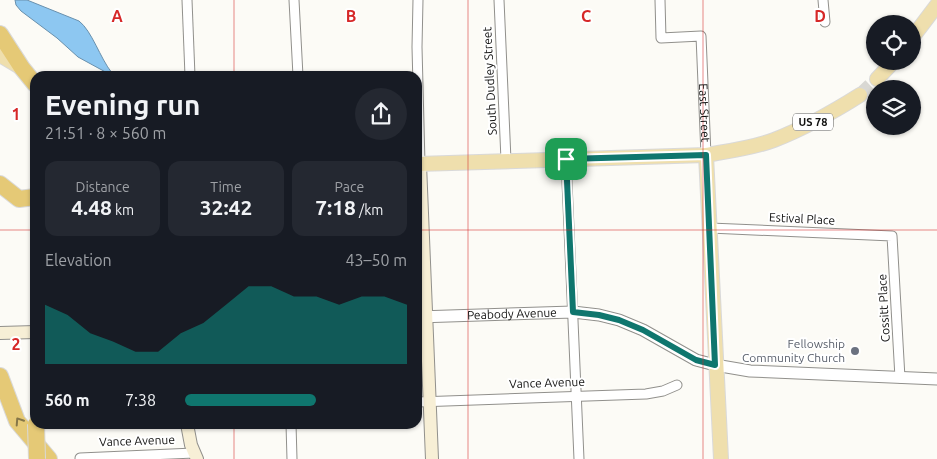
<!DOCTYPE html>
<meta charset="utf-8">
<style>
:root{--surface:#171b24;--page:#242831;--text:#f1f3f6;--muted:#9ea1a6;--accent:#0f766e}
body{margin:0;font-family:Ubuntu,sans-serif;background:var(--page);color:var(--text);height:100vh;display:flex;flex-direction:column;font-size:19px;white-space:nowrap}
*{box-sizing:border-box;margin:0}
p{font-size:16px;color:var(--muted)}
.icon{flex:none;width:28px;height:28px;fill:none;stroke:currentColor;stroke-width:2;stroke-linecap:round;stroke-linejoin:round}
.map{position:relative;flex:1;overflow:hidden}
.side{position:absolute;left:30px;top:71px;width:392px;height:358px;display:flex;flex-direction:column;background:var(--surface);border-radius:15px;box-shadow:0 1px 4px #0004}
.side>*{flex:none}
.fabs{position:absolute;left:866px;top:15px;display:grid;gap:10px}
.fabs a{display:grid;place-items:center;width:55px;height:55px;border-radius:50%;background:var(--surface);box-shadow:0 1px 4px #0004;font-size:25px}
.pin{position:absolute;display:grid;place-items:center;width:42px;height:42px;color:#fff;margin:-21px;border-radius:10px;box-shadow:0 2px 8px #0006}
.round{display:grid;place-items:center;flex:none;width:52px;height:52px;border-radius:26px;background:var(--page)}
.overview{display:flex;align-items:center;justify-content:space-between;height:85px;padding:0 15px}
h1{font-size:28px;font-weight:600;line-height:38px}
.stats{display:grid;grid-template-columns:repeat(3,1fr);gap:8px;height:85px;padding:5px 15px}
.stats div{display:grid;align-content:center;border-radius:12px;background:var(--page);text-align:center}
.stats b{font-size:21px;font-weight:600}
.stats small{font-size:14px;font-weight:400}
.stats p{font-size:14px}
.chart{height:140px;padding:10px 15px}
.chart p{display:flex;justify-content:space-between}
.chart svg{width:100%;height:90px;margin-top:5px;fill:var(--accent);opacity:.7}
ul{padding:0 15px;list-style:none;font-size:16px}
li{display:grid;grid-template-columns:80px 60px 1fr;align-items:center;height:38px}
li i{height:12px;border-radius:6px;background:var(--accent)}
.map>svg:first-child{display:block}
</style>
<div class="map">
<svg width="937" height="459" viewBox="0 0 937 459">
<rect width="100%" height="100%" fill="#fcfbf6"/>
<path fill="#8dc7f1" stroke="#6890ad" d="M15,0H27L79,21C92,31 100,58 112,73L111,75L78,57L57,38L21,11L16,5Z"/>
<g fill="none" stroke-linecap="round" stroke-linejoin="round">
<polyline stroke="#d9d8d3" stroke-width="14" stroke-dasharray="14 7" stroke-linecap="butt" points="860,95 877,79"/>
<g stroke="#91908c" stroke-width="11">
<g id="minor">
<polyline points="187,0 190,76"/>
<polyline points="294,0 298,76"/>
<polyline points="418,0 417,47 420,164"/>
<polyline points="499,0 506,160"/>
<path id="s1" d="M660,0L661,38L701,36L706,155"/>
<polyline points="823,0 825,22"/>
<polyline points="566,159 579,459"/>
<polyline points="710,228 892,236 900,378"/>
<polyline points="418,402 646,394 663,391 677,385"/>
<polyline points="291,424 292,459"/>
<polyline points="80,458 194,453"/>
</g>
</g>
<g stroke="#91908c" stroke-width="13">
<g id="tertiary">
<path id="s2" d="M418,317L573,312L599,315L619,320L643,330L696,360L715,365L750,371L937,379"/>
</g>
</g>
<g stroke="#91908c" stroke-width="14">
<g id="secondary">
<polyline points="420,164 432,459"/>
<polyline points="0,333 35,332"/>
<polyline points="187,424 191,445 197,459"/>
</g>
</g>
<g stroke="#d9d9d9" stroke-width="16">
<g id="primary">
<polyline points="912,38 937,5"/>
<polyline points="0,55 22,68"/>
<polyline points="877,79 894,61"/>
<polyline points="706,155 721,459"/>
<path d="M418,164L706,155C729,151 753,148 774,140C805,128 833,112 860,95"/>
</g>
</g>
<g stroke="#d9d9d9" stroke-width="18">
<g id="motorway">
<polyline points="0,34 22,68 35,84"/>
<polyline points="0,184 19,199 35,197"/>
<polyline points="0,376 17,421 49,459"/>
</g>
</g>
<use href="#minor" stroke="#fff" stroke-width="9"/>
<use href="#tertiary" stroke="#fff" stroke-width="11"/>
<use href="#secondary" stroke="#f7efd6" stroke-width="12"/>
<use href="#primary" stroke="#efdfad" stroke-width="14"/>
<use href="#motorway" stroke="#e5c976" stroke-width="16"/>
<g stroke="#d9d9d9" stroke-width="18" stroke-linecap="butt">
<polyline id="motorway-bridge" points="36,424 37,459"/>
</g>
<use href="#motorway-bridge" stroke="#e5c976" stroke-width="16"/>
</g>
<defs><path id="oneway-chevron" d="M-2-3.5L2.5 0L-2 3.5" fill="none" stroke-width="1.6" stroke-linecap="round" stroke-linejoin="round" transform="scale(1.25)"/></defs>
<use stroke="#857648" href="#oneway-chevron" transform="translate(19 421) rotate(-123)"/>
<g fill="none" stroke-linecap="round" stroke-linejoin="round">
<g stroke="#fff" stroke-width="10">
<polygon id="route" points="706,155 715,365 696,360 643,330 619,320 599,315 573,312 566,159"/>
</g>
<use href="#route" stroke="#0f766e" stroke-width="6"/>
</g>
<path fill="none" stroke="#d62828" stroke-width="1" stroke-opacity="0.55" d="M234,0V76M468,0V459M703,0V459M0,230H35M418,230H937M234,424V459"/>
<circle fill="#6b7280" stroke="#fff" stroke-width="2" cx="855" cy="351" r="5"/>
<g text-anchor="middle" stroke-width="4" stroke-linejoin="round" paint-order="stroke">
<rect fill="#fff" stroke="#585857" stroke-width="1" x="793" y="113.5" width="40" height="17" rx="4"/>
<g font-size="11" font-weight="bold" fill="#10100f">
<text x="813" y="126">US 78</text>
</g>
<g font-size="12" fill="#10100f" stroke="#fff">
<text transform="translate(490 81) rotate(-93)" y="4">South Dudley Street</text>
<text dy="4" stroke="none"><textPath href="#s1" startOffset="155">East Street</textPath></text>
<text transform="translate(802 219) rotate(3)" y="4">Estival Place</text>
<text transform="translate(884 308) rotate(-93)" y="4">Cossitt Place</text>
<text dy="4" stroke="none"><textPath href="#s2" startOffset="94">Peabody Avenue</textPath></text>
<text transform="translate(547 383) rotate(-2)" y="4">Vance Avenue</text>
<text transform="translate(137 441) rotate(-2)" y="4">Vance Avenue</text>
</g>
<g font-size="12" fill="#5b616d" stroke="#fff" text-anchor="end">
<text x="845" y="348">Fellowship<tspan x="845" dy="14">Community Church</tspan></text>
</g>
</g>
<g font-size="16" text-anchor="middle" font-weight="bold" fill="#d62828" stroke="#fff" stroke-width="4" stroke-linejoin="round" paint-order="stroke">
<text x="117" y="22">A</text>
<text x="351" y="22">B</text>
<text x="586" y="22">C</text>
<text x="820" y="22">D</text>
<text x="16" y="120">1</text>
<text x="16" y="350">2</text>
</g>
</svg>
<div class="fabs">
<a><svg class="icon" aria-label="locate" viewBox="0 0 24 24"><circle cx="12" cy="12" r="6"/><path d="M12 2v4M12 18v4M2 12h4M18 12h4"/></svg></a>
<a><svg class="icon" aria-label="layers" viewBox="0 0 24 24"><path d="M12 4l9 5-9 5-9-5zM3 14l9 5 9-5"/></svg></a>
</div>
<div class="pin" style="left:566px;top:159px;background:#1e9e55"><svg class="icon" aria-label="arrive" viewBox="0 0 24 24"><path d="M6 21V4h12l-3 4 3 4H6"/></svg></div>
<section class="side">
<div class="overview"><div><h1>Evening run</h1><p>21:51 · 8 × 560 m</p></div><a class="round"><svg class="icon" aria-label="share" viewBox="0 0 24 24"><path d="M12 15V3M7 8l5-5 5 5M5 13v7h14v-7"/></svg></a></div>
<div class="stats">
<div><p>Distance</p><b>4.48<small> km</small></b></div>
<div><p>Time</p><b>32:42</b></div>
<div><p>Pace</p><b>7:18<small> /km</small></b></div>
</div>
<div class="chart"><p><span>Elevation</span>43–50 m</p>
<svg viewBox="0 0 160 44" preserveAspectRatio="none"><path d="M0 44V15L10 20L20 29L30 33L40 38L50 38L60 29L70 24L80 15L90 6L100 6L110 11L120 11L130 15L140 11L150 11L160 15V44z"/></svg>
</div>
<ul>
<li><b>560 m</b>7:38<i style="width:59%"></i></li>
</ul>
</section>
</div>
